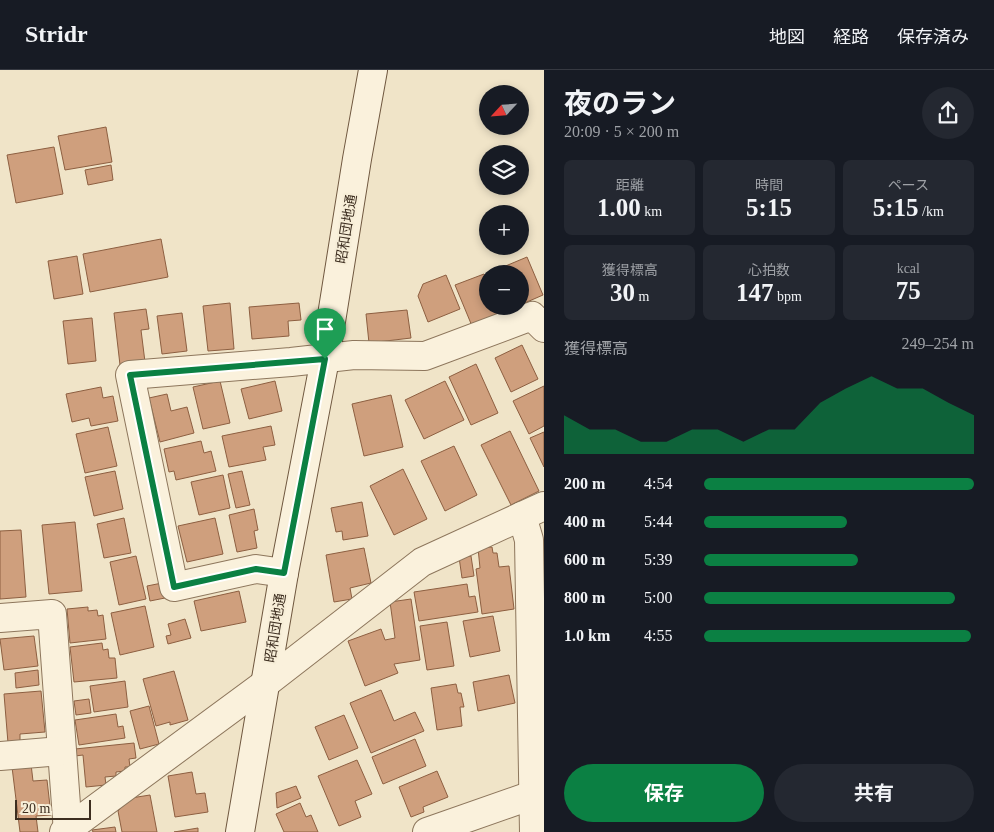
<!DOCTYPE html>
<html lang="ja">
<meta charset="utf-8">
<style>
:root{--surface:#171b24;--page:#242831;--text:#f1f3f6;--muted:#9ea1a6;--line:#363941;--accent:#0b8043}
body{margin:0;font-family:"Times New Roman","Noto Sans JP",serif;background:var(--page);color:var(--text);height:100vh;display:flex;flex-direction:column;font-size:19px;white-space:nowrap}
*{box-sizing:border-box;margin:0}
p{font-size:16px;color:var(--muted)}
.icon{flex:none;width:28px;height:28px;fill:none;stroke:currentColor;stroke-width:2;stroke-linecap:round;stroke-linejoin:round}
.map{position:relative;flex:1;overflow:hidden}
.sheet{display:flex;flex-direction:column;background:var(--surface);width:450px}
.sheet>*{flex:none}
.needle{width:32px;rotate:244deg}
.tools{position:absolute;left:479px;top:15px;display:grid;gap:10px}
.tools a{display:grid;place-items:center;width:50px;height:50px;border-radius:50%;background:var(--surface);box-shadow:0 2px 8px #0003;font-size:25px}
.scale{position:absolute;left:15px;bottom:12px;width:76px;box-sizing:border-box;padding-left:5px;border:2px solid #3d2e20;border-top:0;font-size:14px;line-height:18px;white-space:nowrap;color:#3d2e20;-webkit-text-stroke:4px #f7eed8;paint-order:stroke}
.pin{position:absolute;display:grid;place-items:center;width:42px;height:42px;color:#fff;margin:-51px -21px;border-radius:50% 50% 50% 0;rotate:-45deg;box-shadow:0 0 5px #0007}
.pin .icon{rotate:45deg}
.round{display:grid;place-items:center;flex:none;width:52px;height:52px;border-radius:26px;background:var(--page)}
.head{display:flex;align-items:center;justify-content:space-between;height:85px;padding:0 20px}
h1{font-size:28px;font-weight:700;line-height:38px}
.metrics{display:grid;grid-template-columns:repeat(3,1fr);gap:8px;height:85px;padding:5px 20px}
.metrics div{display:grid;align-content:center;border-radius:8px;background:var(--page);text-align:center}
.metrics b{font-size:25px;font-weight:700}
.metrics small{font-size:14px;font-weight:400}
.metrics p{font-size:14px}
.chart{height:140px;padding:10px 20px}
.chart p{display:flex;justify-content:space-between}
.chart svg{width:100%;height:90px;margin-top:5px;fill:var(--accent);opacity:.7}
.cta{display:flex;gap:10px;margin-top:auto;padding:10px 20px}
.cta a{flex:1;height:58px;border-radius:30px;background:var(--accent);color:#fff;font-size:20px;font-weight:700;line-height:58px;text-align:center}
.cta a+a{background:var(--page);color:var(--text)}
ul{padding:0 20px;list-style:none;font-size:16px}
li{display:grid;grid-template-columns:80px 60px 1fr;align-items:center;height:38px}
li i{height:12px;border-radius:6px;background:var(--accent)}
header{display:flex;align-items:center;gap:30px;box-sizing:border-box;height:70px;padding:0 25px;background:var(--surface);border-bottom:1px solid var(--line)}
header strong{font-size:24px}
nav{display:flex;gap:28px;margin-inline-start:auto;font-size:18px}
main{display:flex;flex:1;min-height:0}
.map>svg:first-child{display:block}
</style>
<header>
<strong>Stridr</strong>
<nav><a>地図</a><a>経路</a><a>保存済み</a></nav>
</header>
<main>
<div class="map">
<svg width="544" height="762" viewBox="0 0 544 762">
<rect width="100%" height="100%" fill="#f0e4c8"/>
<g fill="#cf9f7d" stroke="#8d5f41">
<polygon points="106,57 112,92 65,100 58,66"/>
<polygon points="54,77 63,124 16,133 7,85"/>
<polygon points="111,95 113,110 88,115 85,100"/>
<polygon points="161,169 168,207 90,222 83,184"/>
<polygon points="77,186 83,224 54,229 48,191"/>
<polygon points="527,187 543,225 520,235 520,204 497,204 496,200"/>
<polygon points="484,204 488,212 488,236 497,236 501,244 472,256 455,215"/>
<polygon points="446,205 460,239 428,252 418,226 423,214"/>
<polygon points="230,233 234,279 208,281 203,236"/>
<polygon points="299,233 301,250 288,251 289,266 252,269 249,237"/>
<polygon points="146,239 149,259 141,260 145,292 120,295 114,243"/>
<polygon points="407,240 411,268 369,273 366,244"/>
<polygon points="182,243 187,281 162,284 157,246"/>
<polygon points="92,248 96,291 68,294 63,251"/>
<polygon points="522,275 538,309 511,322 495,288"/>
<polygon points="476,294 498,343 471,355 449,307"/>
<polygon points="220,311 230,353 203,359 193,317"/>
<polygon points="275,311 282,341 249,349 241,319"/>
<polygon points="445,311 464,350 424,369 405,330"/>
<polygon points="544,316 544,356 529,364 513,331"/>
<polygon points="101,317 103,328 113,326 118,351 91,356 89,348 72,352 66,324"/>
<polygon points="167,324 171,341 187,337 194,363 160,372 149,328"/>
<polygon points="391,325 403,377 364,386 352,334"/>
<polygon points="271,356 275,375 263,377 266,390 229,397 222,366"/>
<polygon points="108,357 117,396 85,403 76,364"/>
<polygon points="510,361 539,421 511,435 481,375"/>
<polygon points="544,362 544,397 530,368"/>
<polygon points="201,371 204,383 211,381 216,401 176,410 174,401 169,402 164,379"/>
<polygon points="454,376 477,425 445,441 421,391"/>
<polygon points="403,399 427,449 394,465 370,416"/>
<polygon points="115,401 123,439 94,446 85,407"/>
<polygon points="242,401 250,435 236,438 228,404"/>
<polygon points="223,405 230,438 199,445 191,412"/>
<polygon points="362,432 368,466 343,470 342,461 336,462 331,438"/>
<polygon points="254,439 258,460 254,461 257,478 237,482 229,445"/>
<polygon points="124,448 131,483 104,488 97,454"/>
<polygon points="215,448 223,484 187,492 178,456"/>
<polygon points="75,452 82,521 49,524 42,455"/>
<polygon points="21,460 26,527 0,529 0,461"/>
<polygon points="492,477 493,483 497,483 499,497 509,496 514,539 482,544 476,499 480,498 478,478"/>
<polygon points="364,478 371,513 350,518 352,529 334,532 326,485"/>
<polygon points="136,486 146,529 119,535 110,492"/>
<polygon points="471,486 474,506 462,508 459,487"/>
<polygon points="162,513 165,528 150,531 147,516"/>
<polygon points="467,514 469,527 475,526 478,542 419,551 414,522"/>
<polygon points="239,521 246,552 201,561 194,531"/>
<polygon points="411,529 420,590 394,594 398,603 365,616 348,571 381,559 385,570 395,568 390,532"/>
<polygon points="145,536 154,577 120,585 111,543"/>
<polygon points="88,537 88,541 97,540 98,546 103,545 106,569 70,573 67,539"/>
<polygon points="493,546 500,581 470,587 463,551"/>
<polygon points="185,549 191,568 168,574 166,566 171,565 168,554"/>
<polygon points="447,552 454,596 427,600 420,556"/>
<polygon points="34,566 38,596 4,600 0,569"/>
<polygon points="102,573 103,580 108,579 109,588 115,588 117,608 74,612 70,577"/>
<polygon points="38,600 39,615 16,618 15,603"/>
<polygon points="174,601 188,650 170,655 170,652 156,656 143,609"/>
<polygon points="509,605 515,633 478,641 473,612"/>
<polygon points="125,611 128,637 94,642 90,616"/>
<polygon points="456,614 458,623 461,623 464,637 460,637 462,656 437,660 431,618"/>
<polygon points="381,620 394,651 415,642 424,661 371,683 350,633"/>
<polygon points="41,621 45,662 20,664 20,672 8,673 4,624"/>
<polygon points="89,629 91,643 76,645 74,631"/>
<polygon points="149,636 159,674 140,679 130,641"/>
<polygon points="116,644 118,657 123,656 125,668 79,675 75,650"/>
<polygon points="344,645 358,678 329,690 315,657"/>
<polygon points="415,669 426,696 383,714 372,687"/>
<polygon points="134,673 136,688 129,689 130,697 125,697 125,701 116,702 116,706 105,707 106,715 86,717 83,685 75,686 75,679"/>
<polygon points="357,690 372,724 355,731 361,747 339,756 318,706"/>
<polygon points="31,694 33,711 47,710 51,745 36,746 38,762 20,762 12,697"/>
<polygon points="437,701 448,727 423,737 424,742 411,747 399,717"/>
<polygon points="192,702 196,724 205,723 208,742 175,747 168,706"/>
<polygon points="296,716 301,728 277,738 276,723"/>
<polygon points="150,725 157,762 122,762 118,741 131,728"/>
<polygon points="300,733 306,747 311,745 318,762 284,762 276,744"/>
<polygon points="115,757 116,762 93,762 92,760"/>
<polygon points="198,758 198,762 174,762"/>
</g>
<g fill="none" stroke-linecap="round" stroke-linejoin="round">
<g stroke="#8d765c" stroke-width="30">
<g id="street">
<polyline points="522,446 529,470 534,762"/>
<polyline points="284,503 256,499 174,517 130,305 291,292 354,285 425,286 532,246 544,258"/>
<polyline points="0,548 52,544 68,762"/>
<polyline points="0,686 61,681"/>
<polyline points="64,762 266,613 422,492 544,436"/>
<polyline points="427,762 544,721"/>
</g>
</g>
<g stroke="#6f573f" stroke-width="30">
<polyline id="secondary" points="240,762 284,503 325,289 357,89 373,0"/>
</g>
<use href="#street" stroke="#faf1dc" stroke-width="28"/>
<use href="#secondary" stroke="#faf1dc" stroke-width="28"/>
</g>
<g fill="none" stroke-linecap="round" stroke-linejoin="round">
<g stroke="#fff" stroke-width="10">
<polygon id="route" points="325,289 284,503 256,499 174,517 130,305"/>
</g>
<use href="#route" stroke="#0b8043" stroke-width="6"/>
</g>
<g text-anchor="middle" stroke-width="4.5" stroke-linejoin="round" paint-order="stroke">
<g font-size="14" fill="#3d2e20" stroke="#f7eed8">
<text transform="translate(346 159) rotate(-81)" y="5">昭和団地通</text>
<text transform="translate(275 558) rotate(-81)" y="5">昭和団地通</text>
</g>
</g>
</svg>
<div class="tools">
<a><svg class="needle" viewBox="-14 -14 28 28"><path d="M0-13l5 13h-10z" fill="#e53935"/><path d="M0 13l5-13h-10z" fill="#9ea1a6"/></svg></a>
<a><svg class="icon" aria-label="layers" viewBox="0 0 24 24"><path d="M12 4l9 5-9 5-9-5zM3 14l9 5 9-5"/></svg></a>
<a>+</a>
<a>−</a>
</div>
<div class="scale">20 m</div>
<div class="pin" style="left:325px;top:289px;background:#1e9e55"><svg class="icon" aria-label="arrive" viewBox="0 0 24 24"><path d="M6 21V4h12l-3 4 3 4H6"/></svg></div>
</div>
<section class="sheet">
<div class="head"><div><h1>夜のラン</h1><p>20:09 · 5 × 200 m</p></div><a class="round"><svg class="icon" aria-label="share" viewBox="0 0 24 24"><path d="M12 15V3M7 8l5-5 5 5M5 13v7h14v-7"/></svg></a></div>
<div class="metrics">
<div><p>距離</p><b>1.00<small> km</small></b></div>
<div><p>時間</p><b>5:15</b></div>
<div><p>ペース</p><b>5:15<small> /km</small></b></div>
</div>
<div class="metrics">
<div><p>獲得標高</p><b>30<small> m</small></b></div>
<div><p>心拍数</p><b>147<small> bpm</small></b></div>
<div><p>kcal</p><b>75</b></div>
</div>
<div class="chart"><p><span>獲得標高</span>249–254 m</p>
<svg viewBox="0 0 160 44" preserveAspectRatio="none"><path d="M0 44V25L10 32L20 32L30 38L40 38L50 32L60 32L70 38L80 32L90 32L100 19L110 12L120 6L130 12L140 12L150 19L160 25V44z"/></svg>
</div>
<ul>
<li><b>200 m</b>4:54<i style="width:100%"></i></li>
<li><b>400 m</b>5:44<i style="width:53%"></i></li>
<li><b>600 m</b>5:39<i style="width:57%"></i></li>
<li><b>800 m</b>5:00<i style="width:93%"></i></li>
<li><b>1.0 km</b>4:55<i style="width:99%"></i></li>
</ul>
<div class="cta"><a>保存</a><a>共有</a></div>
</section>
</main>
